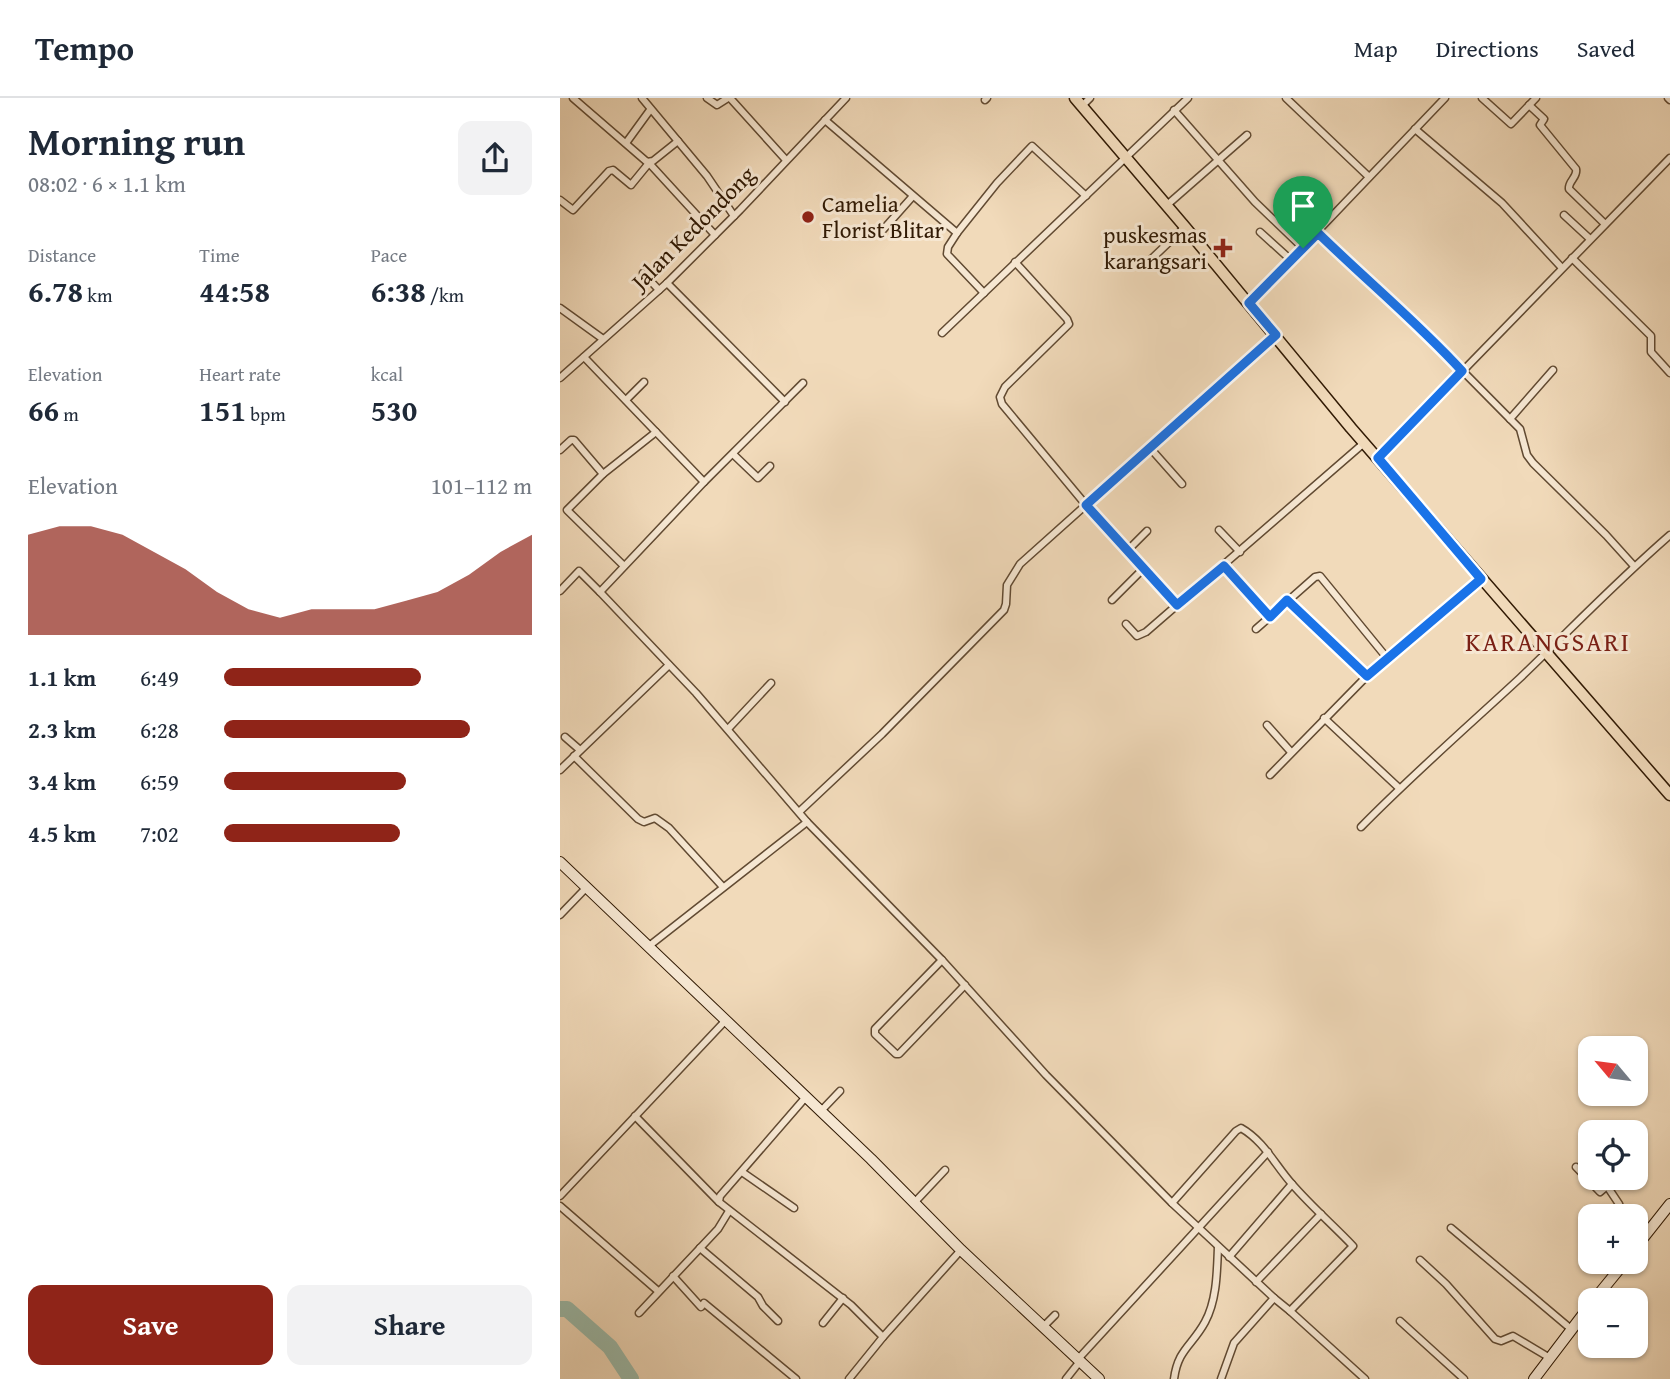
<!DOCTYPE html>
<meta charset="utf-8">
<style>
:root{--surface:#fff;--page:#f2f2f3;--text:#1f2937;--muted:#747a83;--line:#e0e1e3;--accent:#8f2418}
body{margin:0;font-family:"Gentium Book Plus",serif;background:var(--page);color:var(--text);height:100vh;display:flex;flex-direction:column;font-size:26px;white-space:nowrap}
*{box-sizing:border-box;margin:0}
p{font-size:23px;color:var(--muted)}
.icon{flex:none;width:38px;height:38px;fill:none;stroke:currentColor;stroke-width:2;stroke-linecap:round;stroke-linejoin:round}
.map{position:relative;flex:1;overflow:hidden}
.side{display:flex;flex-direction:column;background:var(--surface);width:560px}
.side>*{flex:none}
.needle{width:46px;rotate:299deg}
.tools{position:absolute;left:1018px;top:938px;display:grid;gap:14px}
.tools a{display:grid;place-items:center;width:70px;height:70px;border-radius:14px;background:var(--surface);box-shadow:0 2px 5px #0004;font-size:35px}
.pin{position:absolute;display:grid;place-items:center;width:60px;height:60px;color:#fff;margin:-72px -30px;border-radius:50% 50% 50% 0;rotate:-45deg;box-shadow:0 0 7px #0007}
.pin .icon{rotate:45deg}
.round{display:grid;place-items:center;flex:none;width:74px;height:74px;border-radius:14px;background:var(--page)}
.headline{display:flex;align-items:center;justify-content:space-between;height:119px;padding:0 28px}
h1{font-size:38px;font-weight:600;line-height:52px}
.metrics{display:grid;grid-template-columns:repeat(3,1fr);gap:10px;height:119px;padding:7px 28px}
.metrics div{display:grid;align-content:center}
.metrics b{font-size:30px;font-weight:600}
.metrics small{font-size:19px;font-weight:400}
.metrics p{font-size:19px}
.chart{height:196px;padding:14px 28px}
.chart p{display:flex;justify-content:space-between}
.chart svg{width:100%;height:126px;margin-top:7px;fill:var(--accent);opacity:.7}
.action{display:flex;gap:14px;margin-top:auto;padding:14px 28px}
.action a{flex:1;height:80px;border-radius:14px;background:var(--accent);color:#fff;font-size:28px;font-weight:600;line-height:80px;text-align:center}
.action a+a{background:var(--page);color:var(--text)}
ul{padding:0 28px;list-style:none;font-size:23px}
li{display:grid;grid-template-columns:112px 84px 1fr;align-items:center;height:52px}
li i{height:18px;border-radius:9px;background:var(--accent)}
header{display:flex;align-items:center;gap:42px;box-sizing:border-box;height:98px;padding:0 35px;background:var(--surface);border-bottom:2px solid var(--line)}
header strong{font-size:33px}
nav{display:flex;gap:38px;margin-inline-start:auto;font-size:24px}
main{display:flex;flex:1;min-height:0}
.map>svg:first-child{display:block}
</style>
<header>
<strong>Tempo</strong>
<nav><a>Map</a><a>Directions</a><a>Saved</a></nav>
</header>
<main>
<section class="side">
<div class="headline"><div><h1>Morning run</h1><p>08:02 · 6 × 1.1 km</p></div><a class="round"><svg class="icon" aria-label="share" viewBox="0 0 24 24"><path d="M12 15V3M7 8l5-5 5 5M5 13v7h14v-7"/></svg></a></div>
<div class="metrics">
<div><p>Distance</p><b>6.78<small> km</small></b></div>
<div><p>Time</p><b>44:58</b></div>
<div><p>Pace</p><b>6:38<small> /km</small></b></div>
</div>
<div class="metrics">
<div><p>Elevation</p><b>66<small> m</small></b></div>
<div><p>Heart rate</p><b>151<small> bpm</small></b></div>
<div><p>kcal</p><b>530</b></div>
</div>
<div class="chart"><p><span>Elevation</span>101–112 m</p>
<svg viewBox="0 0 160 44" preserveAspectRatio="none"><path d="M0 44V9L10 6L20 6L30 9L40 15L50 21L60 29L70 35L80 38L90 35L100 35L110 35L120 32L130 29L140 23L150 15L160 9V44z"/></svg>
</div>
<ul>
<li><b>1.1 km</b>6:49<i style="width:64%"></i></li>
<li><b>2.3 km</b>6:28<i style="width:80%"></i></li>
<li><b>3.4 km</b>6:59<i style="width:59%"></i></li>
<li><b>4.5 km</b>7:02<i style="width:57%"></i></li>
</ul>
<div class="action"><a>Save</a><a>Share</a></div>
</section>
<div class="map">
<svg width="1110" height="1281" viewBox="0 0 1110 1281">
<rect width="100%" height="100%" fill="#f1daba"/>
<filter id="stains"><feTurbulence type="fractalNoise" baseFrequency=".00286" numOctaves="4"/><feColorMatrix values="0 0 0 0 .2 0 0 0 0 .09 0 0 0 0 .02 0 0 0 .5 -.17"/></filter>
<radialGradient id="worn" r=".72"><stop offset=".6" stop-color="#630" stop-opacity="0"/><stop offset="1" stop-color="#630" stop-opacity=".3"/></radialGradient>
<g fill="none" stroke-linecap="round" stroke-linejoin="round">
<polyline stroke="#9cbbaa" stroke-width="16" points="0,1211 7,1211 50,1249 71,1281"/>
<g stroke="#614a32" stroke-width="9">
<g id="street">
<polyline points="13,0 87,64 93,63 118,43"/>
<polyline points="82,0 147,78 174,118"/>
<polyline points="147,0 157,7 168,0"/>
<polyline points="170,0 226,62"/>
<polyline points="726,0 809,79"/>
<polyline points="922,0 951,26 976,0"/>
<polyline points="1108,0 1110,2"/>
<polyline points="425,2 427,0"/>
<path d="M969,7L984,21L980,27L1016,71C1018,79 1008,83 1009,91L1045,126"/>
<polyline points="522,8 530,0"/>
<polyline points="614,12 695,104 743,150"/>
<polyline points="265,22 397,135 437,85 472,48 526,98"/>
<polyline points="855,31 942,105 1002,170"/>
<polyline points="66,45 90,12"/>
<polyline points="0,102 13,112 49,73 53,72 71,87 89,65 155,137"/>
<polyline points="607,107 687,37"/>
<polyline points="1004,117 1030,141"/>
<polyline points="321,134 353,98"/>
<polyline points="700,134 731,162"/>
<polyline points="397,135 388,149 387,156 424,195"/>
<polyline points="757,135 808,184 871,241 960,331 967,357 973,365 1046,437 1074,468"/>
<polyline points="1012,160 1091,238 1091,254 1110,275"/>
<polyline points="455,164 507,221 509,226 445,289 440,299 442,306 526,407 617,507"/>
<polyline points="584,168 625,129"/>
<polyline points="83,175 99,192"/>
<polyline points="107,185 225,304"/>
<polyline points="689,205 885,0"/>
<polyline points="0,210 43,241"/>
<polyline points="382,235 628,0"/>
<polyline points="24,259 144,384 40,494 136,595 247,724 89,848"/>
<polyline points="0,280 107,185 180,112 286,0"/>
<polyline points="66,302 84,284"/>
<polyline points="950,321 993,272"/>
<polyline points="591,351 622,386"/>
<polyline points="0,352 11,342 14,342 43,376"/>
<polyline points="174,357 198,380 210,368"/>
<polyline points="818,360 1110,60"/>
<polyline points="144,384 243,285"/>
<polyline points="659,432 680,454"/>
<polyline points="567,453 587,433"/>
<polyline points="64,468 7,412 43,376 96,334"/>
<polyline points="664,468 710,519"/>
<polyline points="0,493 19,473 40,494"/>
<polyline points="552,502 583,471"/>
<polyline points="727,502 807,578"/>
<polyline points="566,526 577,538 586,534 804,345"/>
<polyline points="696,531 755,479 760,478 827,560"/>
<polyline points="764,620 839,690"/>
<polyline points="707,627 731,654"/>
<polyline points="168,631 211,585"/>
<polyline points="5,639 20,652"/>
<polyline points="14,658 78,721 84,724 95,720 109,730 163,789"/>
<polyline points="0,672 109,567"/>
<polyline points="710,677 807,578 921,481"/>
<polyline points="239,714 322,636 444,512 446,506 447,487 460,466 716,237"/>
<polyline points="247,724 382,862 486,977 612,1105 714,1200 674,1245 661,1281"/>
<path d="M801,729C852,677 907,629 960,580C1010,532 1058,482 1110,437"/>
<polyline points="0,817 27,789"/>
<polyline points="382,862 315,931 315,936 336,956 339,956 405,887"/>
<polyline points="245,1000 160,1098 159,1104 291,1207 323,1239"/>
<polyline points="260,1014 280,993"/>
<polyline points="75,1018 159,1104"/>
<polyline points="1016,1069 1040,1094 1047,1088 1059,1106 1063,1118"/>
<polyline points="182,1074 234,1110"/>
<polyline points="0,1098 166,922"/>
<polyline points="354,1105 385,1072"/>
<path d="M612,1105L676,1033L681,1030C704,1043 715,1067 732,1086C751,1108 773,1127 793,1148L730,1213L714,1200"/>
<polyline points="0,1108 98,1193"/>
<polyline points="891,1130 1011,1231"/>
<polyline points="140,1150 198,1199 203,1208 218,1223"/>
<polyline points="669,1159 732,1086"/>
<polyline points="860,1162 886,1186 935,1241 941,1243 953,1238 990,1260"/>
<polyline points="113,1178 141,1209 144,1205 236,1281"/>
<polyline points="696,1184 761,1116"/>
<polyline points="730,1213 805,1281"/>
<polyline points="79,1215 158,1131 169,1113"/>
<polyline points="840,1223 904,1281"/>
<polyline points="263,1225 283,1200"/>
<polyline points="483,1229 495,1217"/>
<polyline points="519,1260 708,1054"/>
<polyline points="289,1281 323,1239 401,1152"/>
<polyline points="506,1281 521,1262"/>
<path d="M614,1281C618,1251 632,1248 645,1224C657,1202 657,1173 658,1149"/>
</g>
</g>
<g stroke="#311a04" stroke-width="12">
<g id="secondary">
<polyline points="0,764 311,1061 401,1152 539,1281"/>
<polyline points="1076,1149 1110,1106"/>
<polyline points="1034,1202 1065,1164"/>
<polyline points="974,1281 1031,1206"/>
</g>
</g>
<g stroke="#311a04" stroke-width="13">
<polyline id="primary" points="515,0 625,129 791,330 1110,697"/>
</g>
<use href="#street" stroke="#f6e7d2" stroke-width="6"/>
<use href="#secondary" stroke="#f6e7d2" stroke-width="10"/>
<use href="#primary" stroke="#f1daba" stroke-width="10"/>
</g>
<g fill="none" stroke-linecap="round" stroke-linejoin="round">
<g stroke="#fff" stroke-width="14">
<path id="route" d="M758,135C805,181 857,224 902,273L818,360L921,481L807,578L727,502L710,519L664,468L617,507L526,407L716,237L689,205Z"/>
</g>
<use href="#route" stroke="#1a73e8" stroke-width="9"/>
</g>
<g fill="#8f2418" stroke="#f6e7d2" stroke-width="2.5">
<circle cx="248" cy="119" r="7"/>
<path d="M659.5 139.5h7v7h7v7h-7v7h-7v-7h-7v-7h7z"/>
</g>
<g text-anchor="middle" stroke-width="6" stroke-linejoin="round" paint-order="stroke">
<g font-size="23" fill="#311a04" stroke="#f6e7d2" text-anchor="start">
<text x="262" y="114">Camelia<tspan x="262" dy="26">Florist Blitar</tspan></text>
<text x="647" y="145" text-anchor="end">puskesmas<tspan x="647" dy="26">karangsari</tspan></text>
</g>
<g font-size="23" fill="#311a04" stroke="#f6e7d2">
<text transform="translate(133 130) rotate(-45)" y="8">Jalan Kedondong</text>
</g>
<g font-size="26" letter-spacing="2" fill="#7a1f14" stroke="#f6e7d2">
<text x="988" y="553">KARANGSARI</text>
</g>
</g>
<rect width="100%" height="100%" filter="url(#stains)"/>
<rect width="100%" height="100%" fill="url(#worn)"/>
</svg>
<div class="tools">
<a><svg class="needle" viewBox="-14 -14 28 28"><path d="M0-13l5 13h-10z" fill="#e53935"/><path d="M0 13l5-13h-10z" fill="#747a83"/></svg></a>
<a><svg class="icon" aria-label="locate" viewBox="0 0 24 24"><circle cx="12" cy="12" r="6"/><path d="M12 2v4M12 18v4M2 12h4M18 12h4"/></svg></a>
<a>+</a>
<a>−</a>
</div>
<div class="pin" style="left:743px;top:150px;background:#1e9e55"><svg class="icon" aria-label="arrive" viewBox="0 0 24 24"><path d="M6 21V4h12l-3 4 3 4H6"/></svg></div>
</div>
</main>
